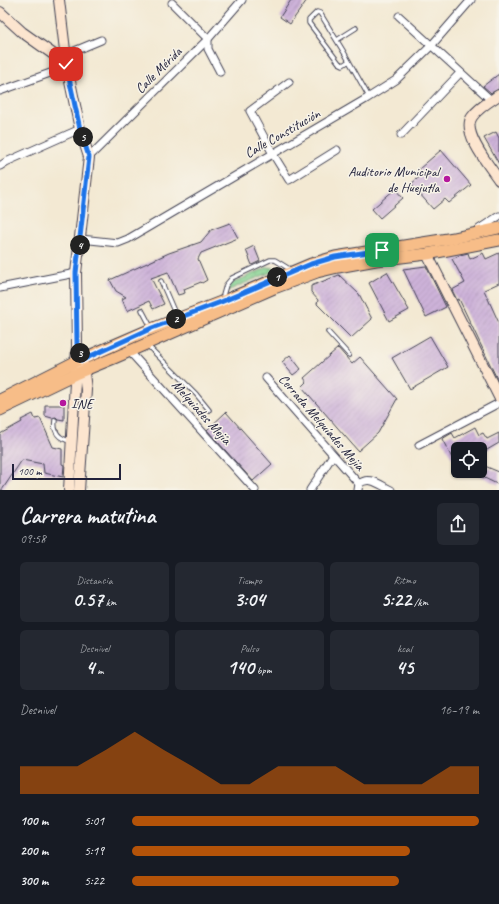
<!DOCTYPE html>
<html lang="es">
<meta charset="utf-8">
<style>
:root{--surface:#171b24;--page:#242831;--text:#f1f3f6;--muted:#9ea1a6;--accent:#b45309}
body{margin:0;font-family:Caveat,sans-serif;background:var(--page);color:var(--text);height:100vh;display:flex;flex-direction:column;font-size:15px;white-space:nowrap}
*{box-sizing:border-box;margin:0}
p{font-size:13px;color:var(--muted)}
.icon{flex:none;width:22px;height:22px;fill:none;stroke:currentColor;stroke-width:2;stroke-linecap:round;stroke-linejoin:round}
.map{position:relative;height:490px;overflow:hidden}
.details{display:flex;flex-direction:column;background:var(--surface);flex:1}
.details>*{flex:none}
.tools{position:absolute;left:451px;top:442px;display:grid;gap:8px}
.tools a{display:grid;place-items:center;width:36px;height:36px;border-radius:6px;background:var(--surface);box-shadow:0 1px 3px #0004;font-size:20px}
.scale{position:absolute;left:12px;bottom:10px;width:109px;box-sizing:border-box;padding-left:4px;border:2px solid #22223b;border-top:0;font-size:11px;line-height:14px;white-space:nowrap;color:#22223b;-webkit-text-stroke:3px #f7f3e8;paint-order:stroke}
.pin{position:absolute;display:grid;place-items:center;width:34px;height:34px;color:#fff;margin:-17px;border-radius:8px;box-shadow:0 2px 6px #0006}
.km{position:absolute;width:20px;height:20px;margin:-10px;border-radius:50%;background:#222;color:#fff;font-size:11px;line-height:20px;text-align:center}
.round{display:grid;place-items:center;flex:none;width:42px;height:42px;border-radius:6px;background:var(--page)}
.summary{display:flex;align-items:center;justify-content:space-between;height:68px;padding:0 20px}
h1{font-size:22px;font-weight:700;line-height:30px}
.stats{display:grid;grid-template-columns:repeat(3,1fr);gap:6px;height:68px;padding:4px 20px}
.stats div{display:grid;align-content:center;border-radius:6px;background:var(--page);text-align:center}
.stats b{font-size:20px;font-weight:700}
.stats small{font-size:11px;font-weight:400}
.stats p{font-size:11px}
.chart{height:112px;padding:8px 20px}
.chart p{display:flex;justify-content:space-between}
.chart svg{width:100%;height:72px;margin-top:4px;fill:var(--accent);opacity:.7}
ul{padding:0 20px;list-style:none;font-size:13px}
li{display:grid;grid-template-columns:64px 48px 1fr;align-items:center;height:30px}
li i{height:10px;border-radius:5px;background:var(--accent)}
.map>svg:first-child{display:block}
</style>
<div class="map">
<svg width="499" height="490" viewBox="0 0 499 490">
<defs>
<pattern id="grass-dots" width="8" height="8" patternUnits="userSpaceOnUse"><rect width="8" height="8" fill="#83d18f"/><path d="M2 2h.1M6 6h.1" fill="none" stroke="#71b37c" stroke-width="1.8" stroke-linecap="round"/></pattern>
<pattern id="building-hatch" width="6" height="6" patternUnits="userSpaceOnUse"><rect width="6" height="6" fill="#cdb2d9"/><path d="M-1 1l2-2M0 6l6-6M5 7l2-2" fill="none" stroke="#b099bb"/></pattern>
</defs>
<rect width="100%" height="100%" fill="#f7f3e8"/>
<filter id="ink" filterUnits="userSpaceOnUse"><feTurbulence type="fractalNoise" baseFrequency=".025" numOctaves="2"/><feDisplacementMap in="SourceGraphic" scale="8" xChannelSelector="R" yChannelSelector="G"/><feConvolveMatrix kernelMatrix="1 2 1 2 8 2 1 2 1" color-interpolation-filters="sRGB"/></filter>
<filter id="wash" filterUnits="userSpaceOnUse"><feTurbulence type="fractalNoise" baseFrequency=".012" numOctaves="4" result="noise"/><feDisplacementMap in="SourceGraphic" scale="16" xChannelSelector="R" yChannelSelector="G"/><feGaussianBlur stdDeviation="0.9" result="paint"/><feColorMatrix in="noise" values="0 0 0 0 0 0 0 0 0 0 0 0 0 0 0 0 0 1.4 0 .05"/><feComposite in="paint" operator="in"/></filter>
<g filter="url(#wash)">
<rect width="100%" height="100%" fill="#f3e9d3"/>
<polygon fill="url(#grass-dots)" stroke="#527a65" points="268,267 274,268 276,270 227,291 230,284"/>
<g id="blocks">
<g fill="url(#building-hatch)">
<polygon points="291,0 307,0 290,24 280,17"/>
<polygon points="499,74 499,89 491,93 483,86"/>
<polygon points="496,132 499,138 499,164 484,138"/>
<polygon points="441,150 471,185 449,203 445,199 433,209 411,184 423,174 419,169"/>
<polygon points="395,189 403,198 380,218 372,209"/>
<polygon points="230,223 238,238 201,253 198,259 207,280 202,283 201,282 184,289 185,293 178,295 168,272 151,278 164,304 153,309 149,301 127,311 122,299 126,297 116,291 110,280 169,253 201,242 211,230"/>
<polygon points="254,246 260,261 252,265 246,250"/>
<polygon points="468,253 470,259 483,253 486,259 499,253 499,283 484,290 499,323 499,383 459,299 457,300 452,290 465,283 452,259 460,255"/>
<polygon points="426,266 446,307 426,317 403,269"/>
<polygon points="387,272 409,310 389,321 369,283"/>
<polygon points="339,275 359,294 372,319 351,338 317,304 318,300 311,292 311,286"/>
<polygon points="430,336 448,367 410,389 392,358"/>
<polygon points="338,348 352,364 360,357 397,399 378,433 358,451 302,387 307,382 304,378"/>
<polygon points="290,355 301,369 293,375 282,362"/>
<polygon points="45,405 64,405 64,420 58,419 56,417 52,418 45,416"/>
<polygon points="226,412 272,464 253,481 207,430"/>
<polygon points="33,414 35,419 40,418 53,447 62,449 62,464 64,465 63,477 44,473 43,464 22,460 2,490 0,490 0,434 22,422 21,420"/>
<polygon points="475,427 479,435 483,433 487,439 499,433 499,443 480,454 480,449 458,449 458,455 452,458 442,439 452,433 455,438"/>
<polygon points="480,464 499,472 499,485 470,471 480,471"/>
</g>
</g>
</g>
<g filter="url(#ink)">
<use href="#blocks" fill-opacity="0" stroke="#414052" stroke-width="1"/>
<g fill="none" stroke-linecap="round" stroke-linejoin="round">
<g stroke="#414052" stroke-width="5.5">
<g id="lane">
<polyline points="337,40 356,28"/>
<polyline points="349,61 343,65 339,63 309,23 309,20 317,12 320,13 345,54 369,97"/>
<polyline points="161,281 177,318"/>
<polyline points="222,299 226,285 232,278 270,260 275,260 291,270"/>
<polyline points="142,310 151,327"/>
<polyline points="328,332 349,355"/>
<polyline points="147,345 196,394 209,410"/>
<path d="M55,420C53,432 59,439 71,441"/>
</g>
</g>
<g stroke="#414052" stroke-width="9">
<g id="street">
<polyline points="172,3 208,39 208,49 220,72"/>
<polyline points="399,16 491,100"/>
<polyline points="65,55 101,40"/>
<polyline points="289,82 250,111 273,154 289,180 337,150"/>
<polyline points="0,91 67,67"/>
<polyline points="401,135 460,73"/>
<polyline points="89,157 208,39 242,0"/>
<polyline points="0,166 6,162 80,129"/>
<polyline points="479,229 499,216"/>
<polyline points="81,239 118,243 128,239 366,99 396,80 431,46 471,0"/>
<polyline points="0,288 76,273"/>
<polyline points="130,352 255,490"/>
<polyline points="266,378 359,484"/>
<polyline points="419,445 499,403"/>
<polyline points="310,490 333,455"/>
<path d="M358,490L359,484C369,475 380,485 391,490"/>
</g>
</g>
<g stroke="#414052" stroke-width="12">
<g id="secondary">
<polyline points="59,0 67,67 80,129 89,157 76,273 77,345 69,490"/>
<polyline points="0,12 22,32 67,64"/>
<path d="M499,95C490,101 478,108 472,117C461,132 490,167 499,180"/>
<polyline points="427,254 499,397"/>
<polyline points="79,490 86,390 83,364"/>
</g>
</g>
<g stroke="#414052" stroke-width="13">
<g id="primary">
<polyline points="0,400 75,362 149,330 221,302 311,264 335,257 454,238 499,228"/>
<polyline points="0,410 75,374 114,358 274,288 317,272 338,267 376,260 427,254 499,240"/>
</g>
</g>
<use href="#lane" stroke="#fff" stroke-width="3.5"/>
<use href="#street" stroke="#fff" stroke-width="7"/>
<use href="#secondary" stroke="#fce5cf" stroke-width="10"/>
<use href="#primary" stroke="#f7bd88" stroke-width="11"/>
</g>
</g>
<g fill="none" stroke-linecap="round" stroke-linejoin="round" filter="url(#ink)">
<g stroke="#fff" stroke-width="8">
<polyline id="route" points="66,64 80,129 89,157 76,273 77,345 82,360 152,328 221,302 311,264 335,257 382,250"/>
</g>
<use href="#route" stroke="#1a73e8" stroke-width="5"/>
</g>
<g fill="#b5179e" stroke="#f7f3e8" stroke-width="1.5">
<circle cx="447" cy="179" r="4"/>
<circle cx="63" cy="403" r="4"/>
</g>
<g text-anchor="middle" stroke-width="3" stroke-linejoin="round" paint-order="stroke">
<g font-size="14" fill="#22223b" stroke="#f7f3e8">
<text transform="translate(158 70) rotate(-45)" y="5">Calle Mérida</text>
<text transform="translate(282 133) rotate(-30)" y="5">Calle Constitución</text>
<text transform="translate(202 412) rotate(48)" y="5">Melquiades Mejía</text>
<text transform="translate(322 422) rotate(49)" y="5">Cerrada Melquíades Mejía</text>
</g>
<g font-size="14" fill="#22223b" stroke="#f7f3e8" text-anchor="end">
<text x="439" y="176">Auditorio Municipal<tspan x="439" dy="16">de Huejutla</tspan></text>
<text x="71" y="408" text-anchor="start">INE</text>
</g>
</g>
</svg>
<div class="tools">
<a><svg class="icon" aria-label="locate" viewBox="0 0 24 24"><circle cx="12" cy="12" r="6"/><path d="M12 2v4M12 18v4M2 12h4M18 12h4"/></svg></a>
</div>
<div class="scale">100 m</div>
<div class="pin" style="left:382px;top:250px;background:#1e9e55"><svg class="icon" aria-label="arrive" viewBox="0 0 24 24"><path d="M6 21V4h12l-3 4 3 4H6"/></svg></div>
<div class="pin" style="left:66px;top:64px;background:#d93025"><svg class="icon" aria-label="check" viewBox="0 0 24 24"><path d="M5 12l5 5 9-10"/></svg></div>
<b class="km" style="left:277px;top:277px">1</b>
<b class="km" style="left:176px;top:319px">2</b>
<b class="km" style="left:80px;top:353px">3</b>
<b class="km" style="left:80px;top:245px">4</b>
<b class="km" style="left:83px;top:137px">5</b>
</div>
<section class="details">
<div class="summary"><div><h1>Carrera matutina</h1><p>09:58</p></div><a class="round"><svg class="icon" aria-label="share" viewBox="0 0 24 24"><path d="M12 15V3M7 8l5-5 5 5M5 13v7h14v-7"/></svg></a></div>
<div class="stats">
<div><p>Distancia</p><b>0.57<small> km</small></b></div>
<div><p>Tiempo</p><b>3:04</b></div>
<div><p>Ritmo</p><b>5:22<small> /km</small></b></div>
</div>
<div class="stats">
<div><p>Desnivel</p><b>4<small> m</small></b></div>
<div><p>Pulso</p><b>140<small> bpm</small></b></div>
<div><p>kcal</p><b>45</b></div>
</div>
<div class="chart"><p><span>Desnivel</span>16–19 m</p>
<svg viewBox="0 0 160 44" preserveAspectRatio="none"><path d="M0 44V27L10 27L20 27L30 17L40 6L50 17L60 27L70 38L80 38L90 27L100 27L110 27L120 38L130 38L140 38L150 27L160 27V44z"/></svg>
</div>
<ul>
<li><b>100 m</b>5:01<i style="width:100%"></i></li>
<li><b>200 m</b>5:19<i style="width:80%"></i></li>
<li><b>300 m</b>5:22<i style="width:77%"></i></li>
</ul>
</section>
